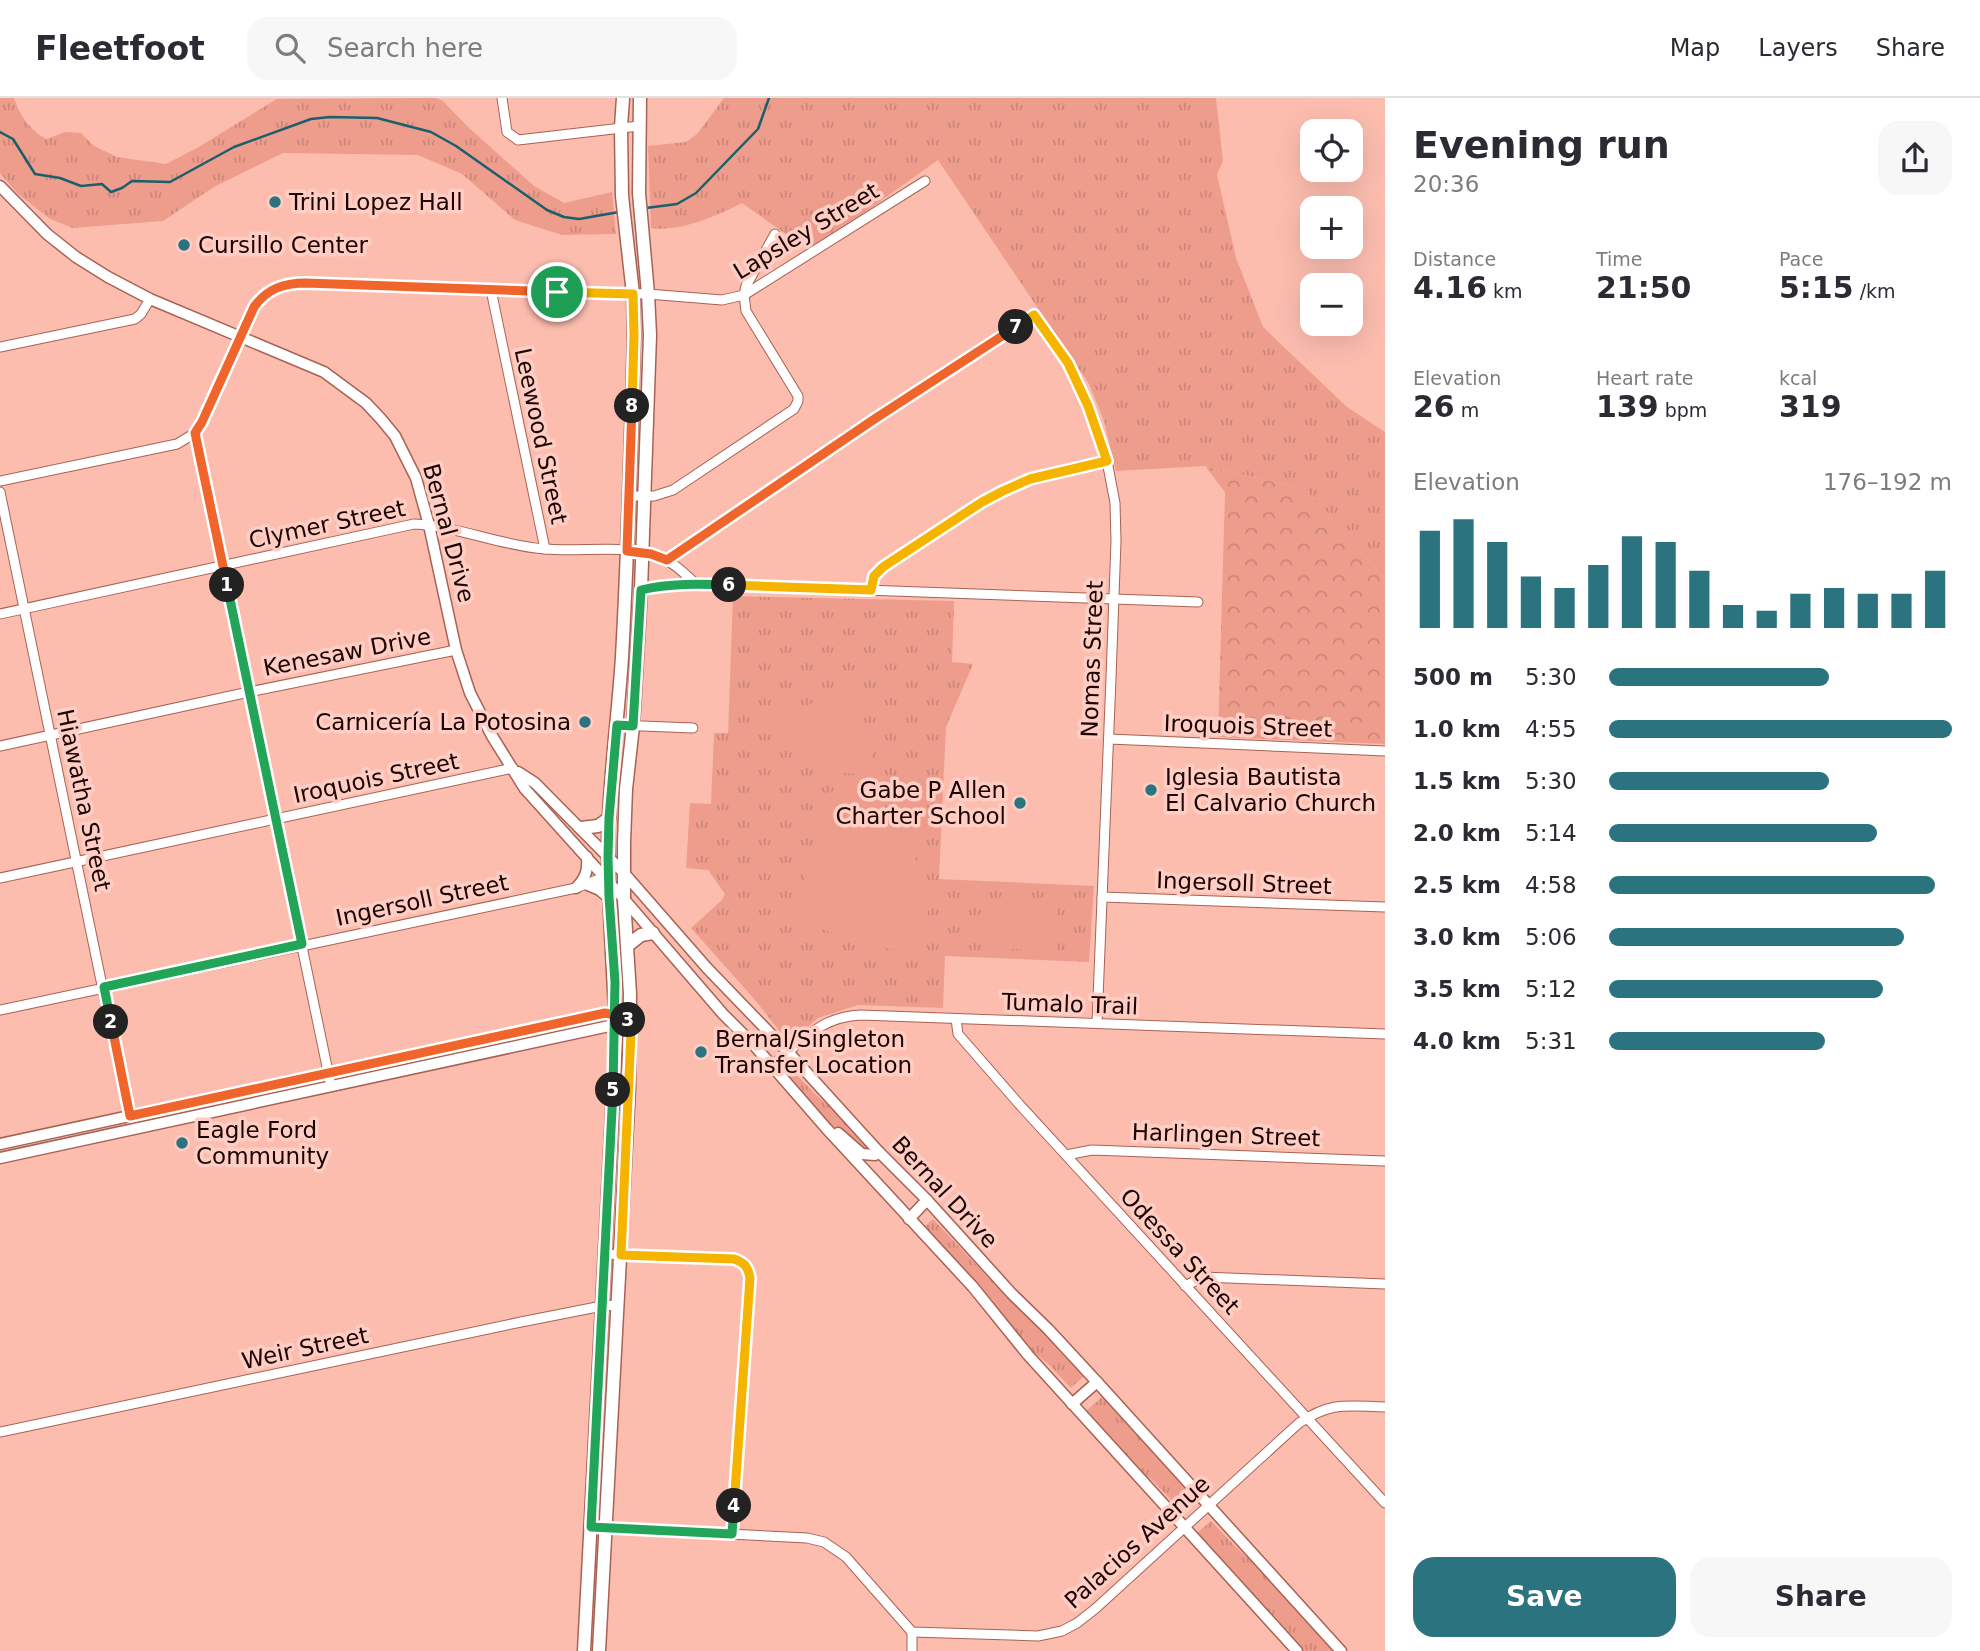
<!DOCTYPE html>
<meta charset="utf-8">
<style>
:root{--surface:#fff;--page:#f7f7f7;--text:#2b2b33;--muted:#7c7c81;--line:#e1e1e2;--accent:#2c7380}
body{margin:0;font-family:"DejaVu Sans",sans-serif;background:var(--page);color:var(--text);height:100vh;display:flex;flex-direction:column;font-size:26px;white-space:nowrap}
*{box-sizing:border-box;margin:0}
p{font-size:23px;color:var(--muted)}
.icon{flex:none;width:38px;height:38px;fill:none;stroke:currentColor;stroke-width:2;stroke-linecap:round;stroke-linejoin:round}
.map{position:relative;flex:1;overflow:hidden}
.side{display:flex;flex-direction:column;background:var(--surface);width:595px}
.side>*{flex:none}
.fabs{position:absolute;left:1300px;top:21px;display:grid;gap:14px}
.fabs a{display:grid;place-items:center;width:63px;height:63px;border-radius:14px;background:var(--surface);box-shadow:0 7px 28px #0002;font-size:35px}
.pin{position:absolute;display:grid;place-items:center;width:60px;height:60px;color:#fff;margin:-30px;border:4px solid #fff;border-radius:50%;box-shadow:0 2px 7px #0007}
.km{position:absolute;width:35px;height:35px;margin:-18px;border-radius:50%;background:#222;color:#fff;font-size:19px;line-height:35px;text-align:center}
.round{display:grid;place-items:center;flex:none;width:74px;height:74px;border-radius:21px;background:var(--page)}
.summary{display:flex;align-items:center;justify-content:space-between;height:119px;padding:0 28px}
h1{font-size:38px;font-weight:700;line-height:52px}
.figures{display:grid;grid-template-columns:repeat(3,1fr);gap:10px;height:119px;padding:7px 28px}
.figures div{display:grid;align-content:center}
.figures b{font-size:30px;font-weight:700}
.figures small{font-size:19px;font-weight:400}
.figures p{font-size:19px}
.chart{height:196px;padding:14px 28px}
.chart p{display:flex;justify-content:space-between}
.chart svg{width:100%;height:126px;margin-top:7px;stroke:var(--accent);stroke-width:6}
.action{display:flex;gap:14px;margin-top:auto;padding:14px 28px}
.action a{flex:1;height:80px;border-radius:21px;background:var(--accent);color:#fff;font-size:28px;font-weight:700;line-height:80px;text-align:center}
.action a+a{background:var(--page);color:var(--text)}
ul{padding:0 28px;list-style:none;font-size:23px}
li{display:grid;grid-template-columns:112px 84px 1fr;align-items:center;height:52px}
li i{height:18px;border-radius:9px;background:var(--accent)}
header{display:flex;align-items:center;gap:42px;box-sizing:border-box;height:98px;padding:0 35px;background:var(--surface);border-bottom:2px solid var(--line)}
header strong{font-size:33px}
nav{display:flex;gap:38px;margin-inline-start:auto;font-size:24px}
.search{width:490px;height:63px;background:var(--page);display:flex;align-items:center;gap:18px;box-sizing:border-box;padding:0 24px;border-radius:21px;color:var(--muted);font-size:26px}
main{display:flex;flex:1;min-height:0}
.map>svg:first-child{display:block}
</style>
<header>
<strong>Fleetfoot</strong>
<div class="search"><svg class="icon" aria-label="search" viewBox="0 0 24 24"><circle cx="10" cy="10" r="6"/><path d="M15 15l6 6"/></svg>Search here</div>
<nav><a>Map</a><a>Layers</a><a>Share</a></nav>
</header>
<main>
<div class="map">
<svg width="1385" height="1553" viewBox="0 0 1385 1553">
<defs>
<pattern id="grass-tufts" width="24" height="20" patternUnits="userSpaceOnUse" patternTransform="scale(1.75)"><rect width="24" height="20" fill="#ee9d8d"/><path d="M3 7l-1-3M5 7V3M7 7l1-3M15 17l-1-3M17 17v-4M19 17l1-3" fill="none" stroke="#cc8678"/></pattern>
<pattern id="forest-crowns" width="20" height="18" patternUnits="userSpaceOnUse" patternTransform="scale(1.75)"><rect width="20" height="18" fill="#ee9d8d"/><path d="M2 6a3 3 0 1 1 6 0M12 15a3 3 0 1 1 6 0" fill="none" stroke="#cc8678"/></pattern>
</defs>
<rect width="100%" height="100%" fill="#fcbdaf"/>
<g fill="url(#grass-tufts)">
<path d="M0,0H14C19,16 31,34 47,41L65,34L81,35L94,48L117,59L166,66L197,50L277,1L436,0L443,3L468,29L534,88L564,105L612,94L616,136L562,137L515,122L462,76L418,57L283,55L214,89L163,123L73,130L50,121L18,96L0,75Z"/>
<path d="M724,0H1216L1223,63L1217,76L1236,160L1263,229L1347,309L1385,334V481L1305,391L1205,368L1116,373L1104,323L1089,286L938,62L847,127L807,151L742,105C715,118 682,134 651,130L648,48L686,44L697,36Z"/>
<polygon points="733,498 954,503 952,564 973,566 946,629 939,781 1094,788 1089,864 945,858 943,910 858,907 818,920 789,945 755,902 691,830 722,802 725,796 708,772 686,770 690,705 711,706 714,635 728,635"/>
<polygon points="791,971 816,997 844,1021 870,1050 866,1054 826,1022 788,978 786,974"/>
<polygon points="933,1121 1000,1192 1039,1229 1084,1278 1071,1290 1047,1265 1027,1249 988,1199 925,1128"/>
<polygon points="1103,1298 1191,1395 1195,1400 1181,1412 1152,1382 1141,1374 1086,1313"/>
<polygon points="1211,1423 1237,1450 1255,1466 1335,1553 1304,1553 1198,1438 1197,1435"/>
</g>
<polygon fill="url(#forest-crowns)" points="1205,368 1305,391 1385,481 1385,646 1218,639 1225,394"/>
<g fill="#ee9d8d">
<polygon points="844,591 852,594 866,629 876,677 843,675 795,654 776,621"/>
<path d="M830,693C905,716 946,783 920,860L797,824L794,816Z"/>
<polygon points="990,805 1058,808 1056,853 988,850"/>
</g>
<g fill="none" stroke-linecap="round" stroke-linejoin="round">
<g stroke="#1a5f6b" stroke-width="2.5">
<polyline points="0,34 13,41 35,76 60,80 81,88 102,86 111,94 122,90 132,83 170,84 234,49 311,21 330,19 377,20 431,34 456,48 547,112 564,119 579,121 619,114"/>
<polyline points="646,110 677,106 696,95 758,31 769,0"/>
</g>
<g stroke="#a86254" stroke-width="11">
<g id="minor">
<polyline points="502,0 507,34 518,42 639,28"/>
<polyline points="491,192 545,451"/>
<polyline points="0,249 135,221 141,216 150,201"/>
<polyline points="195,335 331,988"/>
<path d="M0,383L177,346L195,335L202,324L254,209C267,191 283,185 306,185L648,196L722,202L744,197L925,83"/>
<polyline points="0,394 129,1018"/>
<polyline points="629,398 654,398 673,392 794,311 798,303 798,298 746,213 744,197 746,188 775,136"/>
<polyline points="667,462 873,322 1034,217 1068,265 1088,308 1107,363 1115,405 1116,443 1111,580 1097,925"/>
<polyline points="641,492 658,488 696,486"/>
<polyline points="871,492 874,478 883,469 982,404 1003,393 1030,381 1107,363"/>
<path d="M0,516L414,426C458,428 501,448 545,451C578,454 621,447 652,456C670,461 683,474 696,486L1198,504"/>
<polyline points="617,627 693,630"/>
<polyline points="1109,641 1385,653"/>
<polyline points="0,648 249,594 456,552"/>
<polyline points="0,780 513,670"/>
<polyline points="1102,799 1385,809"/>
<polyline points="0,912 576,790 604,779"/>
<polyline points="956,921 958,936 1019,1006 1385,1405"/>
<path d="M771,968C803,944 818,919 861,917L1385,936"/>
<polyline points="1066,1057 1092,1052 1385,1063"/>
<path d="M605,1156L734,1161C745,1165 748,1169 750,1180L732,1436"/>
<polyline points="1185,1188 1203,1179 1385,1186"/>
<polyline points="0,1334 521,1224 602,1208 618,1207"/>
<path d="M591,1429L807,1440L824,1444L846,1459L912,1534L1038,1538L1062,1533L1077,1525L1095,1511L1299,1325C1332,1303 1347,1308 1385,1309"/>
<polyline points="912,1553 912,1534"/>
</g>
</g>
<g stroke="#a86254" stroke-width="13">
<g id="tertiary">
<polyline points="0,88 47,136 76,159 108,179 150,201 324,274 366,305 381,321 395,338 416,380 429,427 456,552 470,595 492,638 525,691 624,801 723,916 753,946 826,1030 973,1189 1028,1257 1297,1553"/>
<polyline points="518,674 535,685 624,775 707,870 789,955 879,1054 927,1102 1012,1196 1048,1231 1097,1284 1341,1553"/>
<path d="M576,790C586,780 588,772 587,759"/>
<polyline points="838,1035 862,1056 875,1057 879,1054"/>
<polyline points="0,1046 605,915 622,919"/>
<polyline points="0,1060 623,925"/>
<polyline points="909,1121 927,1102"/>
<polyline points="1072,1306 1097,1284"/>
</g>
</g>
<g stroke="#a86254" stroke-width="15">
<g id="secondary">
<polyline points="581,730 598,728 609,720"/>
<polyline points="588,786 600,791 609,799"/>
<polyline points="627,848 641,837 653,835"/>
<path d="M584,1553L616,940C614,874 608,809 608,744C609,683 618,621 622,559C628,452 631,344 634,237L633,196L622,98L621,29L623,0"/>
<polyline points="599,1553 629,991 630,896 624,801 624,744 626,691 633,628 641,492 650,237 648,196 639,95 640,0"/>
</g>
</g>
<use href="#minor" stroke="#fff" stroke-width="9"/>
<use href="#tertiary" stroke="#fff" stroke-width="10"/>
<use href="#secondary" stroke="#fff" stroke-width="12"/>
</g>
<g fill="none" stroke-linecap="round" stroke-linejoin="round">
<g stroke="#fff" stroke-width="14">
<path id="split-1" d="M227,487L195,335L202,324L254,209C267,191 283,185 306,185L557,194"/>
</g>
<g stroke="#fff" stroke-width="14">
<polyline id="split-2" points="111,924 104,889 302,846 227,487"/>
</g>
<g stroke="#fff" stroke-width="14">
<polyline id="split-3" points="111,924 130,1018 605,915 615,917 628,922"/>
</g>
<g stroke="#fff" stroke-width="14">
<path id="split-4" d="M628,922L631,923V934L621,1157L734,1161C745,1165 748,1169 750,1180L734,1408"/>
</g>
<g stroke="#fff" stroke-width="14">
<polyline id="split-5" points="613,992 591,1429 732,1436 734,1408"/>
</g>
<g stroke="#fff" stroke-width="14">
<path id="split-6" d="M613,992L615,884L609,799L608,758L609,720L617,627L633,628L641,492C670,485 700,486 729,487"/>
</g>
<g stroke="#fff" stroke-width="14">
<polyline id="split-7" points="729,487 871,492 874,478 883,469 982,404 1003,393 1030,381 1107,363 1088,308 1068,265 1034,217 1016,229"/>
</g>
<g stroke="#fff" stroke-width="14">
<polyline id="split-8" points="632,308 627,453 651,456 667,462 873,322 1016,229"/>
</g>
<g stroke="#fff" stroke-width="14">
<polyline id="split-9" points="557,194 633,196 634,237 632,308"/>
</g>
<use href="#split-1" stroke="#f0652b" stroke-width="9"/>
<use href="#split-2" stroke="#22a559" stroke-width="9"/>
<use href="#split-3" stroke="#f0652b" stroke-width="9"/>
<use href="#split-4" stroke="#f5b400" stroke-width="9"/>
<use href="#split-5" stroke="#22a559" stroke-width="9"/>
<use href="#split-6" stroke="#22a559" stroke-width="9"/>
<use href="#split-7" stroke="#f5b400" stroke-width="9"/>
<use href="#split-8" stroke="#f0652b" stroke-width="9"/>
<use href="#split-9" stroke="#f5b400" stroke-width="9"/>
</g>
<g fill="#2c7380" stroke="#fecec4" stroke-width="2.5">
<circle cx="275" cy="104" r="7"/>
<circle cx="184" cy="147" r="7"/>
<circle cx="585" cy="624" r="7"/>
<circle cx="1151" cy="692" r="7"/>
<circle cx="1020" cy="705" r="7"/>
<circle cx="701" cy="954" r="7"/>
<circle cx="182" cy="1045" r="7"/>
</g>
<g text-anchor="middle" stroke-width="7" stroke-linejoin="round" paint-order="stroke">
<g font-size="23" fill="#1d0402" stroke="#fecec4" text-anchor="start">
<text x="289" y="112">Trini Lopez Hall</text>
<text x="198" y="155">Cursillo Center</text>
<text x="571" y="632" text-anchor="end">Carnicería La Potosina</text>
<text x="1165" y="687">Iglesia Bautista<tspan x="1165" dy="26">El Calvario Church</tspan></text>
<text x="1006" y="700" text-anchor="end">Gabe P Allen<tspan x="1006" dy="26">Charter School</tspan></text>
<text x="715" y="949">Bernal/Singleton<tspan x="715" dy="26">Transfer Location</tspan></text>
<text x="196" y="1040">Eagle Ford<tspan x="196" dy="26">Community</tspan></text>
</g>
<g font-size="23" fill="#1d0402" stroke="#fecec4">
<text transform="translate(806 133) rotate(-31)" y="8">Lapsley Street</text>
<text transform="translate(541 338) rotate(78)" y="8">Leewood Street</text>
<text transform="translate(327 426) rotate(-12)" y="8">Clymer Street</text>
<text transform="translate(449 435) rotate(75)" y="8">Bernal Drive</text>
<text transform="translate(347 554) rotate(-11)" y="8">Kenesaw Drive</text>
<text transform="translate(1092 561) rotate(-88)" y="8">Nomas Street</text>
<text transform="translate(1248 628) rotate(2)" y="8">Iroquois Street</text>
<text transform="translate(376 680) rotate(-12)" y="8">Iroquois Street</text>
<text transform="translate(84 702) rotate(78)" y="8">Hiawatha Street</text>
<text transform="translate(1244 785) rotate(2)" y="8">Ingersoll Street</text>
<text transform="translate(422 802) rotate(-12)" y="8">Ingersoll Street</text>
<text transform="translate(1070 906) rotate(2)" y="8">Tumalo Trail</text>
<text transform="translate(1226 1037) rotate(2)" y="8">Harlingen Street</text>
<text transform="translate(945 1094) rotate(47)" y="8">Bernal Drive</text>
<text transform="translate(1180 1153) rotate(47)" y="8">Odessa Street</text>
<text transform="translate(305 1250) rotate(-12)" y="8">Weir Street</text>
<text transform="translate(1137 1444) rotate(-42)" y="8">Palacios Avenue</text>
</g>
</g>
</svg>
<div class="fabs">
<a><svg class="icon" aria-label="locate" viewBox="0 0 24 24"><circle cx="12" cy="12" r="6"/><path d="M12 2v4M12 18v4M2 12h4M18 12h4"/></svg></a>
<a>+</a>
<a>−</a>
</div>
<div class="pin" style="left:557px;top:194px;background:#1e9e55"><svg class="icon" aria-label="arrive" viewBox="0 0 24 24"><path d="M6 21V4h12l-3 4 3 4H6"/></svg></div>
<b class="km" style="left:227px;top:487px">1</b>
<b class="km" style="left:111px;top:924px">2</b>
<b class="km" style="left:628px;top:922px">3</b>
<b class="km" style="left:734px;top:1408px">4</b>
<b class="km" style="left:613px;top:992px">5</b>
<b class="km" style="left:729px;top:487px">6</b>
<b class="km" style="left:1016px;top:229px">7</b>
<b class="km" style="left:632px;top:308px">8</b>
</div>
<section class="side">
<div class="summary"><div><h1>Evening run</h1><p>20:36</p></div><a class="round"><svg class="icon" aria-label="share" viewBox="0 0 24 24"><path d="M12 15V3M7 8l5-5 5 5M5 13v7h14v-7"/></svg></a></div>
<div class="figures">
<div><p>Distance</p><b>4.16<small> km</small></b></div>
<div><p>Time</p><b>21:50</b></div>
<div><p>Pace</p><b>5:15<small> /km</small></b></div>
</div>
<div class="figures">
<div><p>Elevation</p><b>26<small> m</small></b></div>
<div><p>Heart rate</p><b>139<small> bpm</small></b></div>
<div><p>kcal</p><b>319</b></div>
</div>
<div class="chart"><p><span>Elevation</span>176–192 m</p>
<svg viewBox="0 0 160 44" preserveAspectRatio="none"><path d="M5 44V10M15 44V6M25 44V14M35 44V26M45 44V30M55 44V22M65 44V12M75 44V14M85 44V24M95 44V36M105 44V38M115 44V32M125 44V30M135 44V32M145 44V32M155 44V24"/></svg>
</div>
<ul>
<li><b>500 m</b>5:30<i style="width:64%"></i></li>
<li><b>1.0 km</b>4:55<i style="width:100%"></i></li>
<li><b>1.5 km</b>5:30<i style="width:64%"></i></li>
<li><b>2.0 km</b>5:14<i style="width:78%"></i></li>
<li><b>2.5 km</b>4:58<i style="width:95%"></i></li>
<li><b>3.0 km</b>5:06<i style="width:86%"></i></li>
<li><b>3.5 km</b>5:12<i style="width:80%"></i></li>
<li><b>4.0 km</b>5:31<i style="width:63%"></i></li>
</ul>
<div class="action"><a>Save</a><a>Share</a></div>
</section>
</main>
